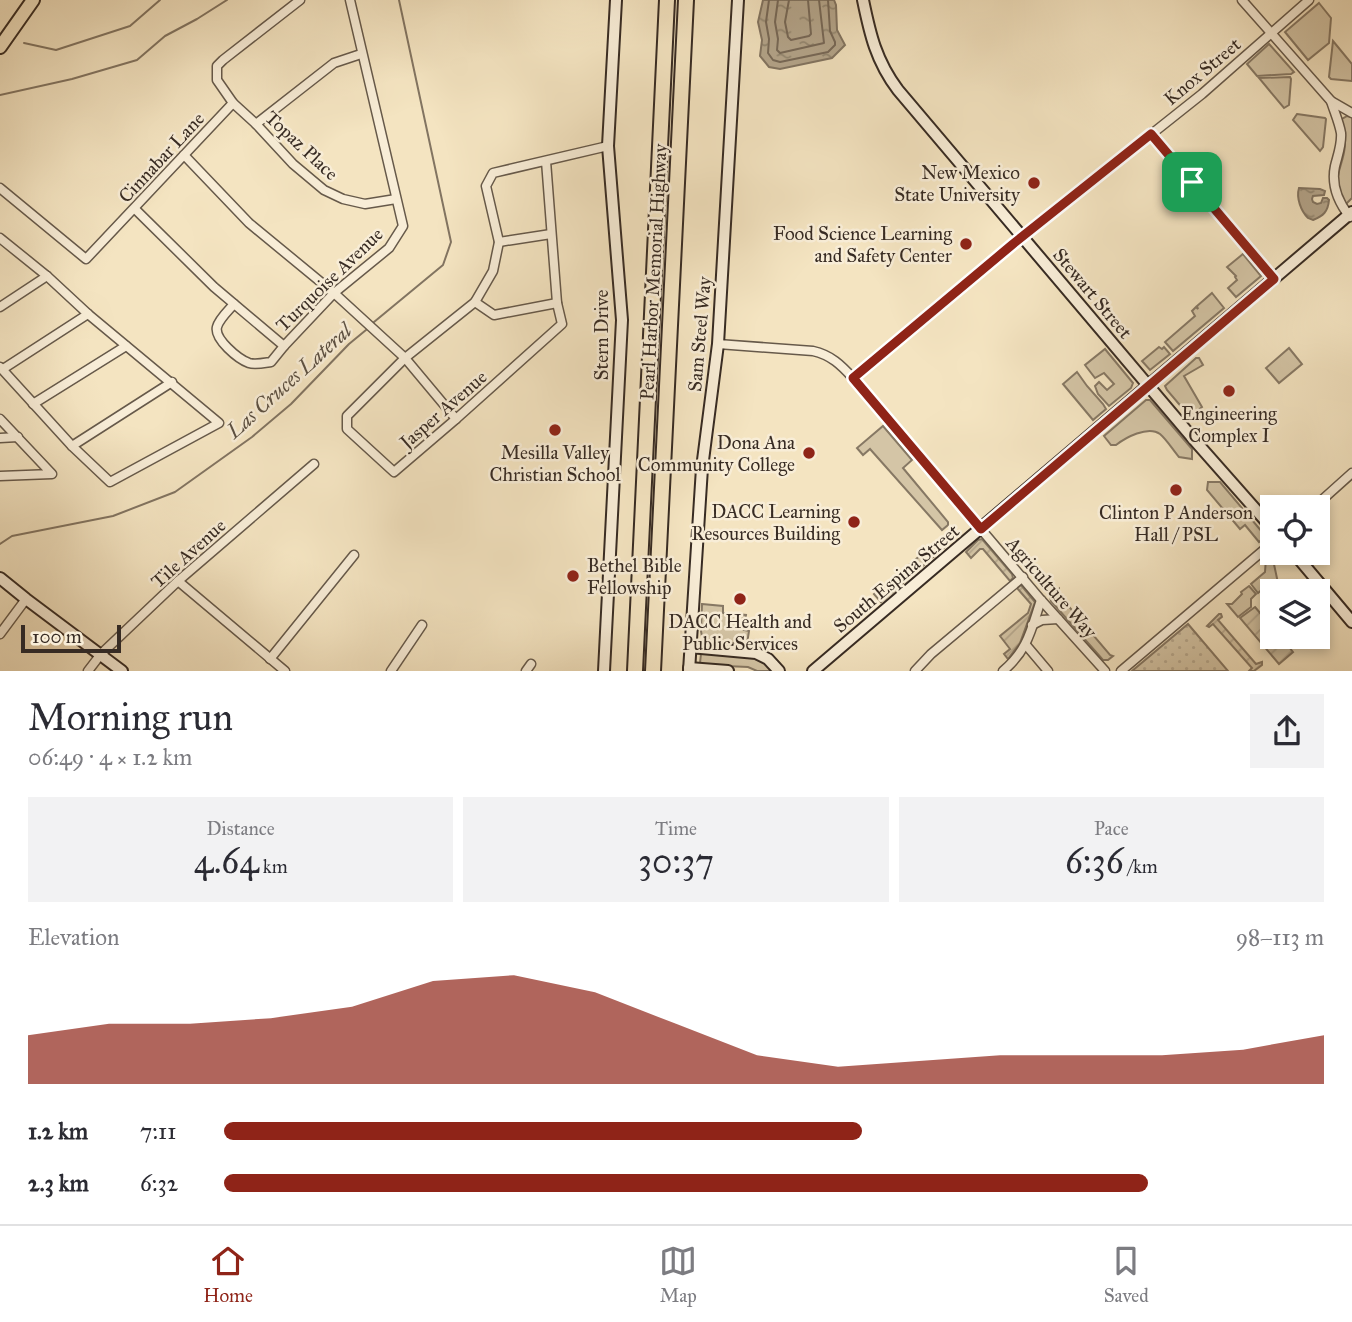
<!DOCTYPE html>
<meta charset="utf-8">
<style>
:root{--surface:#fff;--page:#f2f2f3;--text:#2b2b33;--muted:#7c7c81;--line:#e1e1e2;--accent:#8f2418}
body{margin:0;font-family:"IM FELL Great Primer",serif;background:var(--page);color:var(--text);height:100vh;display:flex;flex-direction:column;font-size:26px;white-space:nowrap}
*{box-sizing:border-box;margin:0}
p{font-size:23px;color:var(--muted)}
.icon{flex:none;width:38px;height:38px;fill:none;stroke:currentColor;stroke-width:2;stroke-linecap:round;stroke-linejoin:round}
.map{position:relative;height:671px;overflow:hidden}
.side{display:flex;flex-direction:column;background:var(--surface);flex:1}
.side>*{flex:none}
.fabs{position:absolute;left:1260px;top:495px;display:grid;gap:14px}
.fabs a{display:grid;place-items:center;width:70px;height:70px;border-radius:0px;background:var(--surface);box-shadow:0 4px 10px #0003;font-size:35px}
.scale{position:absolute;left:21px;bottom:18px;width:100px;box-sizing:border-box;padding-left:7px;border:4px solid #372b23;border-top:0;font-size:19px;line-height:24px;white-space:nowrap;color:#372b23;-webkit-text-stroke:5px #f8edd7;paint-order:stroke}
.pin{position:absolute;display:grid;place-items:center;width:60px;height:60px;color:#fff;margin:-30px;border-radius:14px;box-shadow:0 4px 10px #0006}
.round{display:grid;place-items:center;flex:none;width:74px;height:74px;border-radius:0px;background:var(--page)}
.headline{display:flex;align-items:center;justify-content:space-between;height:119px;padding:0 28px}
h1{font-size:38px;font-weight:600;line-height:52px}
.metrics{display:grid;grid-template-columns:repeat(3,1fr);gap:10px;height:119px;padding:7px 28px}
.metrics div{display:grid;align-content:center;border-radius:0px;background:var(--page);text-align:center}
.metrics b{font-size:35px;font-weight:600}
.metrics small{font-size:19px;font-weight:400}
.metrics p{font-size:19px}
.chart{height:196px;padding:14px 28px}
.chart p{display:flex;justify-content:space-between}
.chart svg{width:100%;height:126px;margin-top:7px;fill:var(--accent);opacity:.7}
ul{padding:0 28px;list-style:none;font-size:23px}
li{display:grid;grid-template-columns:112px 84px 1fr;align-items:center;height:52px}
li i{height:18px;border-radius:9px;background:var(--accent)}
.tab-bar{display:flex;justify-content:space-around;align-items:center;height:98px;border-top:2px solid var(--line);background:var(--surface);font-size:19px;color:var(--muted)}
.tab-bar a{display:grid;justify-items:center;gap:4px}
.tab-bar .selected{color:var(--accent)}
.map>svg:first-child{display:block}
</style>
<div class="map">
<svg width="1352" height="671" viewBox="0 0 1352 671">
<defs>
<pattern id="park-dots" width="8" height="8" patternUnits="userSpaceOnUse" patternTransform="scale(1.75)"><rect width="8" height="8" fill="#d4c5a6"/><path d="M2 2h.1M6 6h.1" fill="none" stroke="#b7a98f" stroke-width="1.8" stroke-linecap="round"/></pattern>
<pattern id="garden-furrows" width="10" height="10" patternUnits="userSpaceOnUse" patternTransform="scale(1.75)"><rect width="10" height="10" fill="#d4c5a6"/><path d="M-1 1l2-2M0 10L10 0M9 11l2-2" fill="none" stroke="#b7a98f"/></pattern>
<pattern id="water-ripples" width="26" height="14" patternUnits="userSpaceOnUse" patternTransform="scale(1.75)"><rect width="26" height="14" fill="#b4a58b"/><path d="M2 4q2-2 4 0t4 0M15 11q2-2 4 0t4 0" fill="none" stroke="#938771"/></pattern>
</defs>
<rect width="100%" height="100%" fill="#f4e4c1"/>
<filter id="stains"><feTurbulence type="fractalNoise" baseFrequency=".00286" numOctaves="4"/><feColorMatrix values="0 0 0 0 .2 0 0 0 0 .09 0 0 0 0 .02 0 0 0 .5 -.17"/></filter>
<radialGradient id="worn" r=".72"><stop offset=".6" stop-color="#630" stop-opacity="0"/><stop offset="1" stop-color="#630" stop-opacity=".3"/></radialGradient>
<g fill="#d4c5a6" stroke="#867864" stroke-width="2">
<polygon points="1319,3 1331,18 1329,43 1308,60 1285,32"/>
<polygon points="1333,41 1352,64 1352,81 1331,79 1329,77"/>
<polygon points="1269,44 1294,72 1291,74 1257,76 1247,64"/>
<polygon points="1290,77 1291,79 1289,105 1284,108 1259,78"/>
<polygon points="1297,114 1325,118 1326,119 1323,147 1320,151 1293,120"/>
<path d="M1347,116L1352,117V198L1346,204C1328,177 1344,169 1345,144C1345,137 1343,129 1341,122L1342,119Z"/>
<polygon points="1243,254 1261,276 1236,297 1228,288 1237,280 1235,277 1236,276 1227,267"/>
<polygon points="1212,293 1224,308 1173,351 1165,342 1195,316 1192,311 1196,307 1198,309 1197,306"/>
<polygon points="1159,347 1162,349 1164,347 1170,354 1150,370 1142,361"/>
<polygon points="1289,348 1302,364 1279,383 1266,368"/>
<polygon points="1105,349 1133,383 1131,388 1109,406 1098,394 1095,386 1099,382 1107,390 1114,384 1104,373 1095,378 1085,365"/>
<polygon points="1196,358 1199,358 1203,365 1184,376 1202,407 1190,417 1167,390 1165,386"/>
<polygon points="1077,372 1087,386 1103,404 1106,409 1093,420 1063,384"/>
<path d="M1146,400H1150L1192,449V459L1179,457C1173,450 1167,440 1160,434C1148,425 1125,438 1116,445H1111L1104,436Z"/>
<polygon points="883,426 912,460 903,468 948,522 948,525 942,530 870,449 863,455 857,448"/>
<polygon points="1208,482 1220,482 1263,533 1264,538 1259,542 1245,525 1240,529 1207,490"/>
<polygon points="939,540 945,547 881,602 874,594"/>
<polygon points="1271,554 1272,555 1278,583 1269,591 1265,587 1258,593 1251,584 1265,572 1266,558"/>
<polygon points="1249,586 1256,594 1251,599 1251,607 1238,617 1227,604 1232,604 1242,594 1241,592"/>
<polygon points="1059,589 1059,595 1110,655 1113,656 1108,660 1103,660 1051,601 1050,597"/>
<polygon points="702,604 723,606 723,613 746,615 744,630 749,631 747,644 707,641 702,637 701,631"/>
<polygon points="705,652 759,658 774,671 757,671 748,667 704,665 700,663 701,654"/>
</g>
<polygon fill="url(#park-dots)" stroke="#867864" stroke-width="2" points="1188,624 1228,671 1132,671"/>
<g fill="url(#garden-furrows)" stroke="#867864" stroke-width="2">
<polygon points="982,539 1012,574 1013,578 1010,581 983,549 980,549 971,558 966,552 978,540"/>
<polygon points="1021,585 1035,602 1020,643 1008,659 1004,654 1010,649 1000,636 1028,613 1031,604 1017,588"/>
<polygon points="1255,607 1272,627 1272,637 1281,637 1293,652 1279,664 1240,618"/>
<polygon points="1219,614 1221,614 1222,617 1218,620 1256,664 1262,662 1262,665 1254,671 1249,671 1252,668 1213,624 1209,627 1207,626"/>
</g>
<g fill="url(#water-ripples)" stroke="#827461" stroke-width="2">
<polygon points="763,0 834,0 836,5 837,30 845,45 832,58 780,69 769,67 760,56 762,40 758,22"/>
<path d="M1299,188L1320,189L1325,191L1324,195L1313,196L1312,199L1313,202L1317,204L1321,203L1323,198H1327L1329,200C1328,212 1323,216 1313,220L1308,218C1301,211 1296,198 1299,188Z"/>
</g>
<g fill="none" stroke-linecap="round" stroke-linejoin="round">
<g stroke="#766857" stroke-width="2">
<polyline points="769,0 766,22 769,39 768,53 773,60 780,62 828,52 835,45 835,42 830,31 828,0"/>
<polyline points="778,0 775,22 778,39 777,50 780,53 824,43 819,0"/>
<polyline points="789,0 785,22 788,37 791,40 809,36 811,34 808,0"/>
</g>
<g stroke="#827461" stroke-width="2">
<polyline points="24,43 56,50 130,26 160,0"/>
<polyline points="0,95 72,79 137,60 165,36 197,19 227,0"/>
<polyline points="374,322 443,265 451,242 399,0"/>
<polyline points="0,544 12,536 113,516 175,492 252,437 291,404 349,344 366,330"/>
</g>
<g stroke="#66594a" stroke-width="11">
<g id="street">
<polyline points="300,0 223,60 217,66 217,80 233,103 256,124 293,164 324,190 343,199 365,204 396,199"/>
<polyline points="1242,0 1331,101 1352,113"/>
<path d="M1331,101C1334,111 1339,122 1341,133C1342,144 1338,154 1335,166C1331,185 1338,202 1350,217"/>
<polyline points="256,124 334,63 361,54"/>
<polyline points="1151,133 1274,279"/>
<polyline points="184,155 249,223 334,293 405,358 456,419"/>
<polyline points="546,161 557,303 562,324 456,419 394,472 347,429 347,416 405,358 475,302 493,271 499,242 486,186 493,173 608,146"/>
<polyline points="0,188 86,259 233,103"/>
<polyline points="135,209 214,287 284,346 334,293 389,248 403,226 350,0"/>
<polyline points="0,238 47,276 88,314 219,423 110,482 72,446 0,367"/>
<polyline points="499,242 551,234"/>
<polyline points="475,302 494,315 557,303"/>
<path d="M234,304C229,310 219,319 217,327C214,339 238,359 249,363C255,365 264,363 271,362L284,346"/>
<polyline points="0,307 47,276"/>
<path d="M718,344L813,351C831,355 841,365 853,378L1041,600L1105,671"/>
<polyline points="3,369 88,314"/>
<polyline points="853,378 1022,237 1202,94 1309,0"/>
<polyline points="33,404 126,346"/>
<polyline points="0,419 52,474 0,476"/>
<polyline points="0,438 18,437"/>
<polyline points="72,446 172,382"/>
<polyline points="1313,508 1352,473"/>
<polyline points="178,581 285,671"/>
<polyline points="1032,625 1042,620 1058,619"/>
<polyline points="0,634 26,599"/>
<polyline points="1026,645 1048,671"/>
<polyline points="270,659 354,555"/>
<polyline points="88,671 101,654 178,581 314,464"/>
<polyline points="391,671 422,625"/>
<polyline points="526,671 531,664"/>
<polyline points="915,671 931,654 1023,577"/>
<path d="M1003,671C1028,650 1031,630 1041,600"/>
<polyline points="1121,671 1272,543"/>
</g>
</g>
<g stroke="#372b23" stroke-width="14">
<g id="secondary">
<path d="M863,0C870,34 876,61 898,90L1196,442L1272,528"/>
<polyline points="1294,553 1352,622"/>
<polyline points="0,578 26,599 122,671"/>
<polyline points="690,647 756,653 768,659 779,671"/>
<polyline points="689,668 728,671"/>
<polyline points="604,671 622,320 608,146 616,0"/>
<polyline points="689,671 702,468 718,344 738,0"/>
<polyline points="813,671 1352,212"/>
</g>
</g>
<g stroke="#372b23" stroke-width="16">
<polyline id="primary" points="0,47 33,0"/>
</g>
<g stroke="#372b23" stroke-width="18">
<g id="highway">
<polyline points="635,671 667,0"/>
<polyline points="653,671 686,0"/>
</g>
</g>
<use href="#street" stroke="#f8edd7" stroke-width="8"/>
<use href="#secondary" stroke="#f8edd7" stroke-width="10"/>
<use href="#primary" stroke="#f4e4c1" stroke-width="12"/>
<use href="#highway" stroke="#f4e4c1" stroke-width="14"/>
</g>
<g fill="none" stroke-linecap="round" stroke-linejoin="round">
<g stroke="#fff" stroke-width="14">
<polygon id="route" points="1151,134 1274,279 981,529 853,378 1013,244"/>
</g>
<use href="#route" stroke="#8f2418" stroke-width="9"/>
</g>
<g fill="#8f2418" stroke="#f8edd7" stroke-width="2.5">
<circle cx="1034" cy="183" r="7"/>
<circle cx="966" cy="244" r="7"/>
<circle cx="1229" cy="391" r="7"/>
<circle cx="555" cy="430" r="7"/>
<circle cx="809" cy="453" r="7"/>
<circle cx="1176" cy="490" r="7"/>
<circle cx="854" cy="522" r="7"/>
<circle cx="573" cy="576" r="7"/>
<circle cx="740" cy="599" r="7"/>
</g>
<g text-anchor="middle" stroke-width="5" stroke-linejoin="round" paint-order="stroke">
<g font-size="19" fill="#372b23" stroke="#f8edd7">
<text transform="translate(1202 71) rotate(-40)" y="7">Knox Street</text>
<text transform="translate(302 145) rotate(43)" y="7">Topaz Place</text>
<text transform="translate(161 157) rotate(-47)" y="7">Cinnabar Lane</text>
<text transform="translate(653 272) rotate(-87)" y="7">Pearl Harbor Memorial Highway</text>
<text transform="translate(329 279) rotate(-44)" y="7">Turquoise Avenue</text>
<text transform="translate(1093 293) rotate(50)" y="7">Stewart Street</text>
<text transform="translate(699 334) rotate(-85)" y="7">Sam Steel Way</text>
<text transform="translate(601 335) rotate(-90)" y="7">Stern Drive</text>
<text transform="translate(443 409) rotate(-41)" y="7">Jasper Avenue</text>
<text transform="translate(188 553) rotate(-42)" y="7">Tile Avenue</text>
<text transform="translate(896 578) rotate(-40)" y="7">South Espina Street</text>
<text transform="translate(1052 587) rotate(49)" y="7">Agriculture Way</text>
</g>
<g font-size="19" fill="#372b23" stroke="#f8edd7" text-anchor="end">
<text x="1020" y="179">New Mexico<tspan x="1020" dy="22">State University</tspan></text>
<text x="952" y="240">Food Science Learning<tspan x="952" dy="22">and Safety Center</tspan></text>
<text x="1229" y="420" text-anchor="middle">Engineering<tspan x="1229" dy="22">Complex I</tspan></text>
<text x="795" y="449">Dona Ana<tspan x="795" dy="22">Community College</tspan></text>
<text x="555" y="459" text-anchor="middle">Mesilla Valley<tspan x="555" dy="22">Christian School</tspan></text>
<text x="840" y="518">DACC Learning<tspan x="840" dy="22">Resources Building</tspan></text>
<text x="1176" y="519" text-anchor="middle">Clinton P Anderson<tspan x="1176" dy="22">Hall / PSL</tspan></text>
<text x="587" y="572" text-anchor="start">Bethel Bible<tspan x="587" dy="22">Fellowship</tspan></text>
<text x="740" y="628" text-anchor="middle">DACC Health and<tspan x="740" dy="22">Public Services</tspan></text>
</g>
<g font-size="21" font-style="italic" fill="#5c5042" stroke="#f8edd7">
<text transform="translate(289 381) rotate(-42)" y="7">Las Cruces Lateral</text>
</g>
</g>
<rect width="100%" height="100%" filter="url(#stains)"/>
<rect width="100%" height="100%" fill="url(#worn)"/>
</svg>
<div class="fabs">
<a><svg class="icon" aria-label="locate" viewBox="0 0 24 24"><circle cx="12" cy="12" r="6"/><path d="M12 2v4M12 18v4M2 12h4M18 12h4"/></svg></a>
<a><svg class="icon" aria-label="layers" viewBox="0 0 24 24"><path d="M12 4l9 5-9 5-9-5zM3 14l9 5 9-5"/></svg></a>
</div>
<div class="scale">100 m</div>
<div class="pin" style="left:1192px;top:182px;background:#1e9e55"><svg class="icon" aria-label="arrive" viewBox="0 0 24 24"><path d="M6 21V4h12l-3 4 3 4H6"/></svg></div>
</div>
<section class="side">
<div class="headline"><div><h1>Morning run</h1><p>06:49 · 4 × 1.2 km</p></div><a class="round"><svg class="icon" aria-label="share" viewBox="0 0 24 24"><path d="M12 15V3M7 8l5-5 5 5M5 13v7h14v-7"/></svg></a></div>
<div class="metrics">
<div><p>Distance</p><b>4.64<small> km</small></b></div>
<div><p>Time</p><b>30:37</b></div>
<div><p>Pace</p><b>6:36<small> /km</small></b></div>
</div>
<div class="chart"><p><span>Elevation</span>98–113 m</p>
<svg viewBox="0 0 160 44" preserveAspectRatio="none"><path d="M0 44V27L10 23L20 23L30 21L40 17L50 8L60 6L70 12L80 23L90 34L100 38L110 36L120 34L130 34L140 34L150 32L160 27V44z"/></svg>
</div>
<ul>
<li><b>1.2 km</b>7:11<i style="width:58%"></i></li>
<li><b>2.3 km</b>6:32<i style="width:84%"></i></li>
</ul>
</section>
<nav class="tab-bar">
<a class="selected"><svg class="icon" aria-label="home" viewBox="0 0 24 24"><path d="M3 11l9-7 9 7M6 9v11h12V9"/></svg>Home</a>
<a><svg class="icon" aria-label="map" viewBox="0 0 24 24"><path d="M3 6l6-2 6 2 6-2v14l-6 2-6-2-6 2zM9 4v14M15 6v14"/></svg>Map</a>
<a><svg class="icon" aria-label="saved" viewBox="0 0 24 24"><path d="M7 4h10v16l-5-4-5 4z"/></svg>Saved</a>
</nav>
